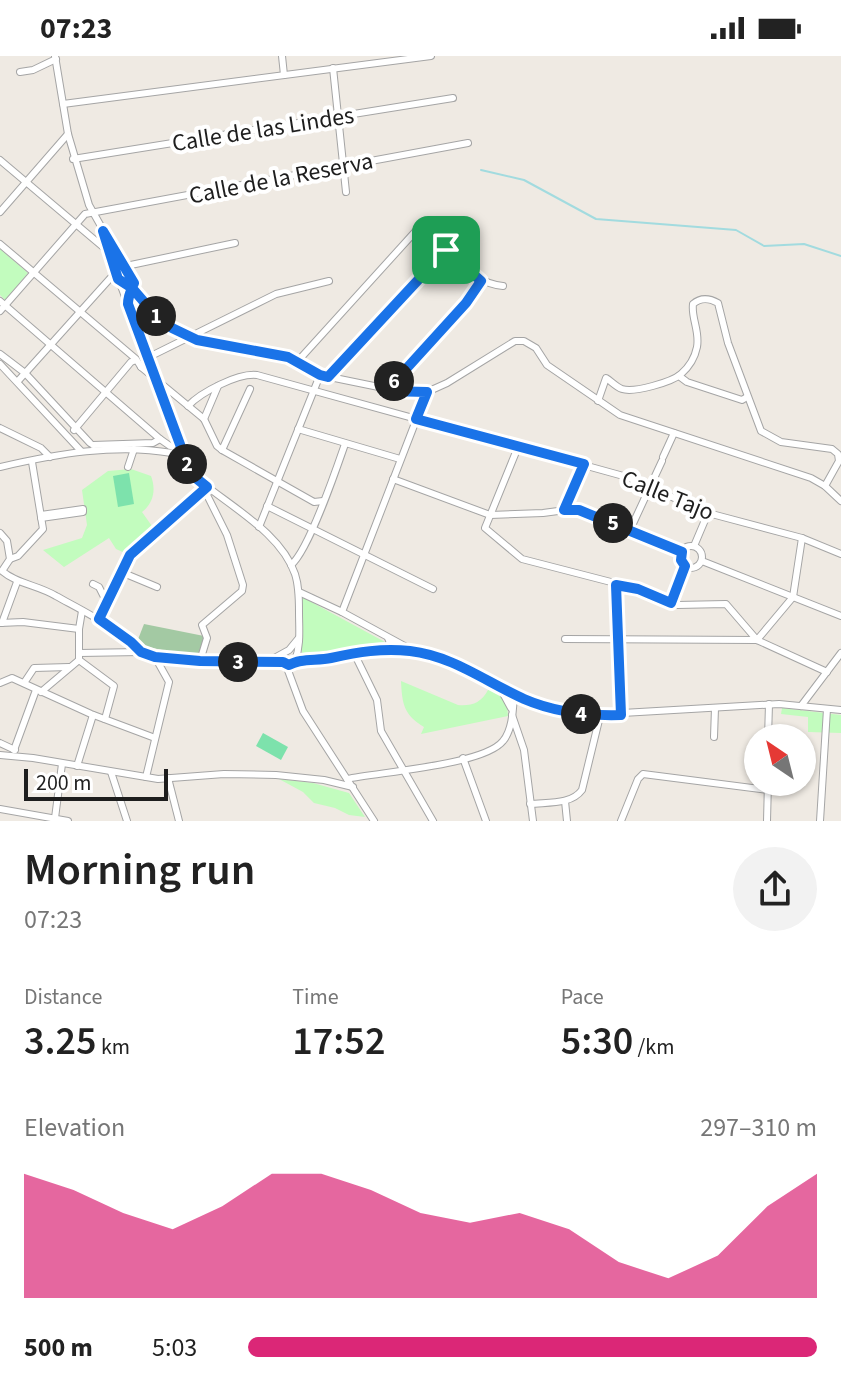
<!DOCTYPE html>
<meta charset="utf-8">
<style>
:root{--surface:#fff;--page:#f2f2f2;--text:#222;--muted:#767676;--accent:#db2777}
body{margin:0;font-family:"Source Sans 3",sans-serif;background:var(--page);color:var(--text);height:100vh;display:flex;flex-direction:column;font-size:30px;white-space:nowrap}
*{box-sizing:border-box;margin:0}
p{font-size:26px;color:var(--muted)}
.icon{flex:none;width:44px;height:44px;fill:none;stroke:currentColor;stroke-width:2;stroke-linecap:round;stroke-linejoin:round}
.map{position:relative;height:765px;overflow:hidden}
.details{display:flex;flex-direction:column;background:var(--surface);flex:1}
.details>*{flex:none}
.needle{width:52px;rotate:325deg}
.tools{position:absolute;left:744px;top:668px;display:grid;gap:16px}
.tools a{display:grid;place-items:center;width:72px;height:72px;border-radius:50%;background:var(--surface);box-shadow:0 2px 6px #0004;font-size:40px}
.scale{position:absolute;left:24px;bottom:20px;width:144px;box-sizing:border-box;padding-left:8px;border:4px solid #1e1e1e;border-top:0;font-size:22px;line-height:28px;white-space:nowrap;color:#1e1e1e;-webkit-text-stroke:6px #fff;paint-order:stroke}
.pin{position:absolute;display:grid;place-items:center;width:68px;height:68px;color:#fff;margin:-34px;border-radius:16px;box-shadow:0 4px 12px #0006}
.km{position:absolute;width:40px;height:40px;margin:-20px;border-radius:50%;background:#222;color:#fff;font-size:22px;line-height:40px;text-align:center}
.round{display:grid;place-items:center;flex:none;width:84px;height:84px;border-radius:42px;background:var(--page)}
.overview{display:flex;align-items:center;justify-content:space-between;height:136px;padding:0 24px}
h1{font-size:44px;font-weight:600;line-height:60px}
.stats{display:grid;grid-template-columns:repeat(3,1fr);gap:12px;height:136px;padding:8px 24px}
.stats div{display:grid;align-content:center}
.stats b{font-size:40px;font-weight:600}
.stats small{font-size:22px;font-weight:400}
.stats p{font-size:22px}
.chart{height:224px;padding:16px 24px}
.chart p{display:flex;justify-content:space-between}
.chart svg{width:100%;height:144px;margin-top:8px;fill:var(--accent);opacity:.7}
ul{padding:0 24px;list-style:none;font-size:26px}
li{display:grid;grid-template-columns:128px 96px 1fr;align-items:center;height:60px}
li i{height:20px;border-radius:10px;background:var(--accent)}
.status{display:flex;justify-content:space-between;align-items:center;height:56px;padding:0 40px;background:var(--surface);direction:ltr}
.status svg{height:22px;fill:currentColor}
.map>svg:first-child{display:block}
</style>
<div class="status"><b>07:23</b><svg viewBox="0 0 49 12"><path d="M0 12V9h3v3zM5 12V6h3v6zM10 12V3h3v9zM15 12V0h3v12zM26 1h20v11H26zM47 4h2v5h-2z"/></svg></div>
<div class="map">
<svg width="841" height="765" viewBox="0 0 841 765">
<rect width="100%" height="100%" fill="#efeae3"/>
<polygon fill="#a3c9a3" points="144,568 204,580 198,602 144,590 137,586"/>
<g fill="#c2fcbe">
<polygon points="0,193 28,217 5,244 0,239"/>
<path d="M131,413L151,420C156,433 154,447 142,456L154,473L127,498L116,493L109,482L64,511L43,494L82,482L87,469L82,434L108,415Z"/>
<polygon points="302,541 385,586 321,600 302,601"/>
<path d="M401,625L458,649C472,650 481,647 488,634H498L507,648L508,660L421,678L424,671C404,659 402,648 401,625Z"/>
<polygon points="782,652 841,659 841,677 808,676 808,661 781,658"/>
<polygon points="279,723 313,727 349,737 365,761 349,759 335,752 314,747 303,736"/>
</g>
<g fill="#7de2ac">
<polygon points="129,417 134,448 118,451 113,420"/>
<polygon points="263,677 288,691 281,704 256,690"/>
</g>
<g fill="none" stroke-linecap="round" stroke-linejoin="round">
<polyline stroke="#a2dbdf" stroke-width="2" points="481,114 524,124 596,163 736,174 764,190 804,188 841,200"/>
<g stroke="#a5a5a5" stroke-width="8">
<g id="minor">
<polyline points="55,0 68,78 89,149 142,243 157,261 172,272 197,284 288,301 320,319 408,337 427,336 447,327 515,285 524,285 536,292 547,309 620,359 811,422 825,430 841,445"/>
<polyline points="282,0 284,19"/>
<polyline points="333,12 346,136"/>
<polyline points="20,16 33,14 56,3"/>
<polyline points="63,48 431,0"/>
<polyline points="73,103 453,42"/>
<polyline points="0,104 109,196"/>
<polyline points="0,156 68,78"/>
<polyline points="0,188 136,303 141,311"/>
<polyline points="109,194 116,211"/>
<path d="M446,194C464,210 478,228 503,230"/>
<polyline points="126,210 235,187"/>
<polyline points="117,219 189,414"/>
<polyline points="118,223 137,237"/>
<polyline points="0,245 160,383"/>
<polyline points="0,255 85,158 468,87"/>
<polyline points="0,298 25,317 90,387"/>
<polyline points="149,301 276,238 329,225"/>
<polyline points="297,306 423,167"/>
<polyline points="0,308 81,395"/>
<polyline points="141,311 204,363 217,390 222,394 314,446 323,445"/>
<polyline points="328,320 446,194 453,188 475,184"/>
<polyline points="679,320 687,326 742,344 747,341"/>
<polyline points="18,325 115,217"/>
<polyline points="386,335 466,247 481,225"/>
<path d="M598,345L606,322C611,325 616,331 622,333C634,337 672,326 681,318C689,311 695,301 697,291C700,275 691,262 693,248C701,241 709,242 718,247L728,287L761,375L781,386L832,393L838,398L839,405L825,430"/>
<path d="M188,350C201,336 238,317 257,319L627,421L708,457L802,482L841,498"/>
<polyline points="204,363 218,330"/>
<polyline points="0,372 41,392 50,401"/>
<polyline points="298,373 400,403"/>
<polyline points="74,374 131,306 136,304"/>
<polyline points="93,389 153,387 160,383 170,390 180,393"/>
<polyline points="518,391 485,472 522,503 638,533 677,549 726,548 757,584 793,541 802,482"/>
<polyline points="222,394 250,333"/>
<path d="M172,397C204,440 277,466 295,518C299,530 299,543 299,556C299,573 301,589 295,605L289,609L284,607"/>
<polyline points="663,401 674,377"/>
<path d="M0,411C56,398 116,387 172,397"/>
<polyline points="128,411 134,393"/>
<polyline points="393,423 490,459 543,457 573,453 682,496"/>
<polyline points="267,450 433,533"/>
<polyline points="564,454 584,408"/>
<polyline points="41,459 83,453 83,456 41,462"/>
<polyline points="259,471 320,319"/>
<polyline points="630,474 662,405"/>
<path d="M0,477L7,485L10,503L2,515C17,528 38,529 56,540C76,551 96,561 115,574C124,581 133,592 143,597C166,610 254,606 283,606"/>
<polyline points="694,490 708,457"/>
<circle cx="691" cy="501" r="11"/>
<polyline points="10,503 18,500 43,473 32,406"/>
<polyline points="702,505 841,560"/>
<path d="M291,509C309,494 336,414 345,388"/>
<polyline points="121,516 157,531"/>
<polyline points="93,528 99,531 107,547"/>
<polyline points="616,529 621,659"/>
<polyline points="299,536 342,556 410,593"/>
<polyline points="671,547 685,510"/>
<polyline points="342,556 427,336"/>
<polyline points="99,563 130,499 207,431 207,439 227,479 243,529 242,535 202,569 207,582 200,605"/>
<polyline points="0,567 23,566 79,573"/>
<polyline points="2,567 17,526"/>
<polyline points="565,583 757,584 827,616"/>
<polyline points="376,593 413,595 449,605 524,643 588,659 779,648 841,654"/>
<polyline points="79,597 141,596"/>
<polyline points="354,597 377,644 381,675 433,765"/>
<polyline points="79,604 114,630 105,663"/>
<polyline points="269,605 289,594 298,583"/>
<polyline points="295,605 321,604 386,591 390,587 388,582"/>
<polyline points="286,609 303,655 374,765"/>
<polyline points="0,627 12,622 91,658 155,682"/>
<polyline points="24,627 34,612 69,611"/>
<polyline points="499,630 511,652"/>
<polyline points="41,636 79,604 79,573 82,555"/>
<polyline points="801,650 841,597"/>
<polyline points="512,659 524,694 533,765"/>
<polyline points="714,681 715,652"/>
<polyline points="768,682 769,648"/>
<polyline points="0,687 15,694"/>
<polyline points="14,694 36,634"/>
<polyline points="0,699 33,702 158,723 224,718 276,719 324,724 353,731"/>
<polyline points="463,702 486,765"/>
<polyline points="77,710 93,659"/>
<polyline points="111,716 127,765"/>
<polyline points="146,721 169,626 155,601"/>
<polyline points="168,722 179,765"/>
<path d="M347,723C380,716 484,709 503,685C513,673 513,652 514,638"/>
<polyline points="565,745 567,765"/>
<path d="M530,748C548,746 571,749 582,734L600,660"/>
<polyline points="0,753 68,765"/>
<polyline points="55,762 62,708"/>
<polyline points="621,765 638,723 643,718 768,734"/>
<polyline points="767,765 768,726"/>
<polyline points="820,765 827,653"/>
</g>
</g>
<use href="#minor" stroke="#fff" stroke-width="6"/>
</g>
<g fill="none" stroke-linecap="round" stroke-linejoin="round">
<g stroke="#fff" stroke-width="16">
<path id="route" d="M446,194L328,321L320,319L288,301L197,284L172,272L157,261L132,232L118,223L103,175L134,227C131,234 128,240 128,248L191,418L207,431L130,499L99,563L131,586L141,596L155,601L200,605L283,606L289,609C300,602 317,605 331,602C358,596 382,592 410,595C453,600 486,626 524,643C554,656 588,660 621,659L616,529L638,533L671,547L685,510L681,504L682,496L579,454H564L584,408L416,363L427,336L386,335L466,247L481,225L446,194"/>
</g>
<use href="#route" stroke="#1a73e8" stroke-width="10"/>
</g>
<g text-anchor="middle" stroke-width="8" stroke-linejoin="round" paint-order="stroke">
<g font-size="24" fill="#1e1e1e" stroke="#fff">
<text transform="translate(263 73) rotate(-9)" y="8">Calle de las Lindes</text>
<text transform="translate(281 122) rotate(-11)" y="8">Calle de la Reserva</text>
<text transform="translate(668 439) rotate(22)" y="8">Calle Tajo</text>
</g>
</g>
</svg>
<div class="tools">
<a><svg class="needle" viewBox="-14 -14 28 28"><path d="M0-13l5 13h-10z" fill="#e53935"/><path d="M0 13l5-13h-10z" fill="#767676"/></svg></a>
</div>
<div class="scale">200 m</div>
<div class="pin" style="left:446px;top:194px;background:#1e9e55"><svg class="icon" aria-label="arrive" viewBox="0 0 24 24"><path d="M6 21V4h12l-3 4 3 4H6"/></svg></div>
<b class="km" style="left:156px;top:260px">1</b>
<b class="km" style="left:187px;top:408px">2</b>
<b class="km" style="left:238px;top:606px">3</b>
<b class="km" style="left:581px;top:658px">4</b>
<b class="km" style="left:613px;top:467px">5</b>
<b class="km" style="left:394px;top:325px">6</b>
</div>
<section class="details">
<div class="overview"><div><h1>Morning run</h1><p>07:23</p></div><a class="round"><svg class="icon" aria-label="share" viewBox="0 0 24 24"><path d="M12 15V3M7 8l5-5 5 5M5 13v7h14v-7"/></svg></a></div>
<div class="stats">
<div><p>Distance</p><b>3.25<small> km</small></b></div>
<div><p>Time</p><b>17:52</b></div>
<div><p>Pace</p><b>5:30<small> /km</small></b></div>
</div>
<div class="chart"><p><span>Elevation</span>297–310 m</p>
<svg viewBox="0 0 160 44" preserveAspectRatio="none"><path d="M0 44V6L10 11L20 18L30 23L40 16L50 6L60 6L70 11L80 18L90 21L100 18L110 23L120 33L130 38L140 31L150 16L160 6V44z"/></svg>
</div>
<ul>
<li><b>500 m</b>5:03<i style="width:100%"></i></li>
</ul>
</section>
